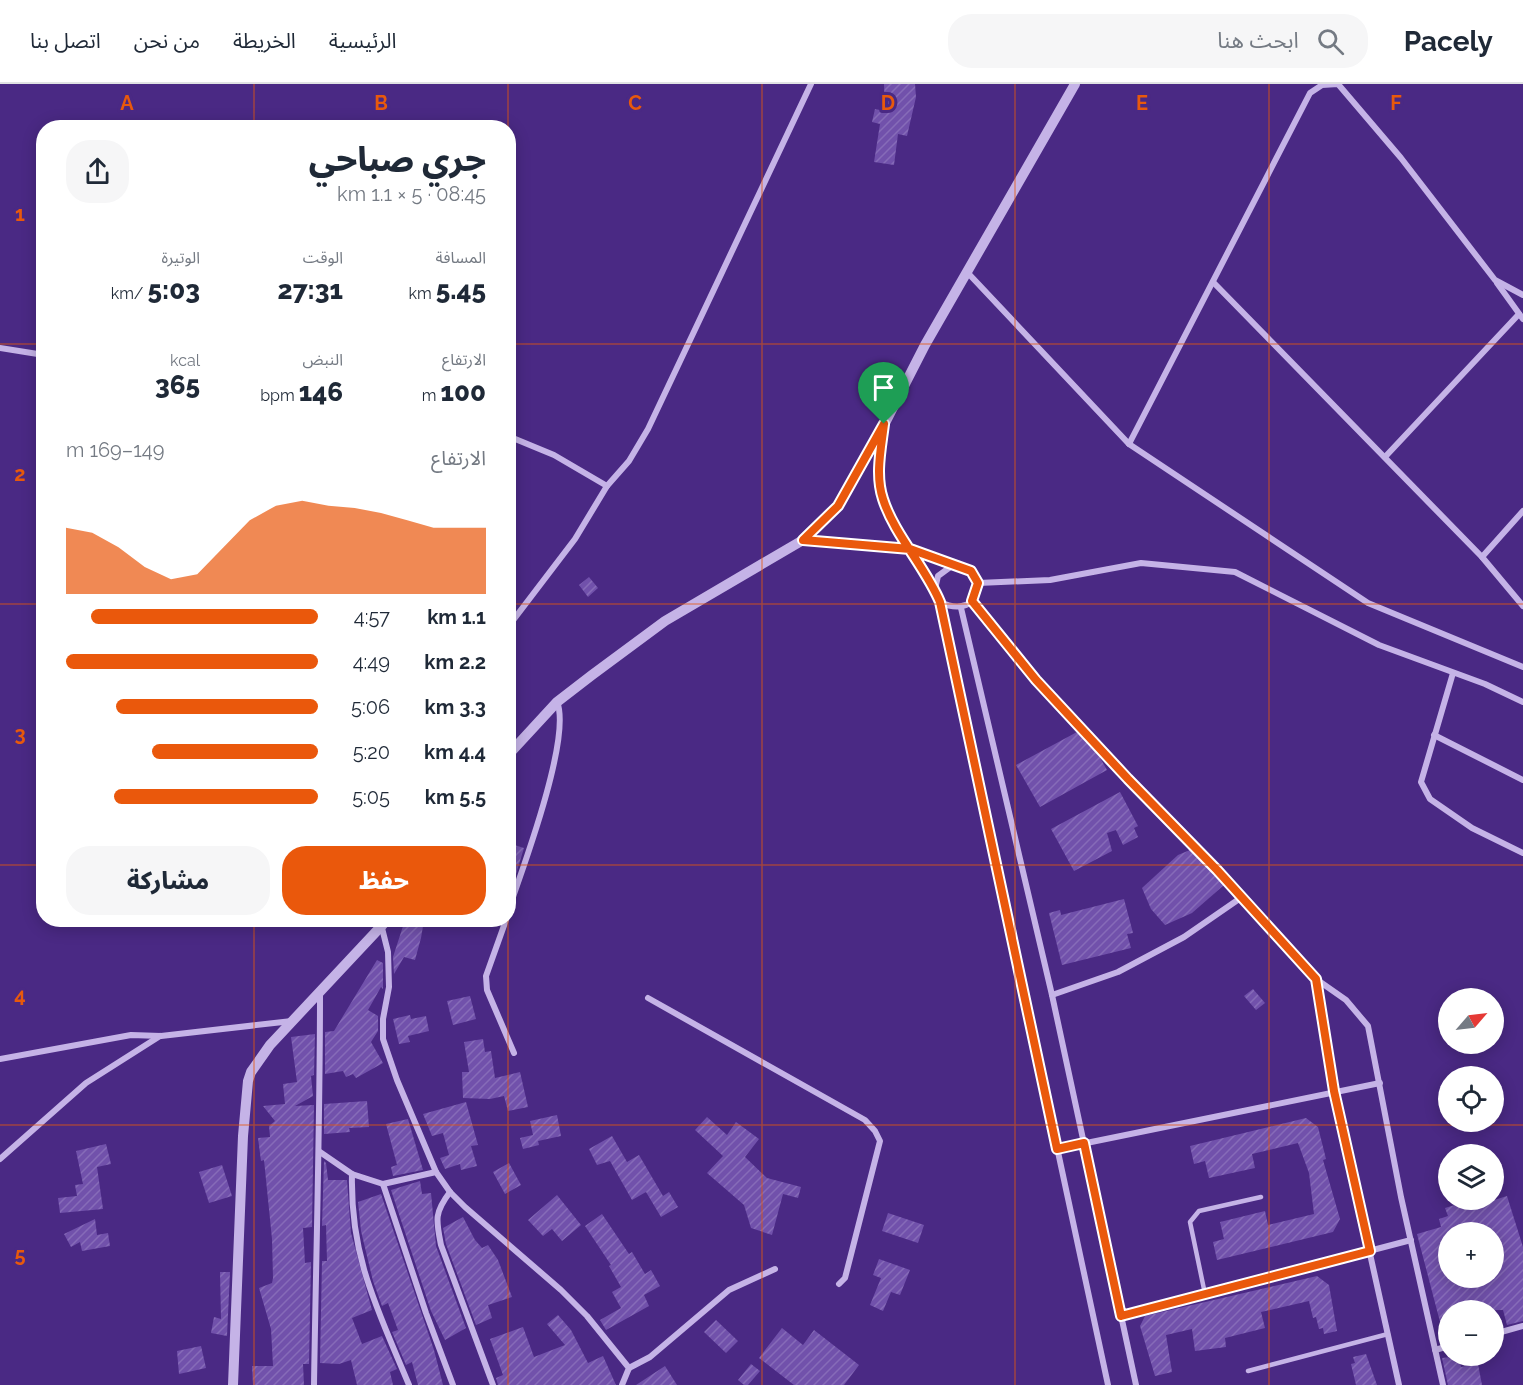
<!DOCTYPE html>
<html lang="ar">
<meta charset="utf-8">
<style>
:root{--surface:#fff;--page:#f6f6f7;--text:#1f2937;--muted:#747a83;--line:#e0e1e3;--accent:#ea580c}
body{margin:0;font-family:Raleway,"Noto Sans Arabic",sans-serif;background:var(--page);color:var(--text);direction:rtl;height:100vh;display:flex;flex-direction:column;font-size:22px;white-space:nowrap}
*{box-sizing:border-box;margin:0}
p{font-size:20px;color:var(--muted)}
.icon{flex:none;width:33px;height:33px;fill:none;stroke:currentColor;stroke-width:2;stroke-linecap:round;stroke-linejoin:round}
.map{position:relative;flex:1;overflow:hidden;direction:ltr}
.drawer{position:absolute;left:36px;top:36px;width:480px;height:807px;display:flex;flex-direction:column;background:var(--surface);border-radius:24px;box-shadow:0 3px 15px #0003;direction:rtl}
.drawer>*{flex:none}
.needle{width:39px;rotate:62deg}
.fabs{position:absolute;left:1438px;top:904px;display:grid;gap:12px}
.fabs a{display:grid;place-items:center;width:66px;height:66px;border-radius:50%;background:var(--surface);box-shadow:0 3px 15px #0003;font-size:30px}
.pin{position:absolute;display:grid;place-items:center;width:51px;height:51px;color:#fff;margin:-62px -26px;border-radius:50% 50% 50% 0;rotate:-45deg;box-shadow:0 0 6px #0007}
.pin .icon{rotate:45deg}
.round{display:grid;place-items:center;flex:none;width:63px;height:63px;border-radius:24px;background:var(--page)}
.overview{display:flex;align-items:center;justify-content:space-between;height:102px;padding:0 30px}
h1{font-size:33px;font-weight:800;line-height:45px}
.stats{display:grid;grid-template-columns:repeat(3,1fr);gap:9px;height:102px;padding:6px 30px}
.stats div{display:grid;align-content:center}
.stats b{font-size:26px;font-weight:800}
.stats small{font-size:16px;font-weight:400}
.stats p{font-size:16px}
.chart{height:168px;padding:12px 30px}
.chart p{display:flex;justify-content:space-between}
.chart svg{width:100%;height:108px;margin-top:6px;fill:var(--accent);opacity:.7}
.primary-button{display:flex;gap:12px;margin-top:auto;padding:12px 30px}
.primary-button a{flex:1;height:69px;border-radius:24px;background:var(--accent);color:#fff;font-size:24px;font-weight:800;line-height:69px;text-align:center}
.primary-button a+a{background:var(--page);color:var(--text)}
ul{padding:0 30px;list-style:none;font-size:20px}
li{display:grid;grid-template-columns:96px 72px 1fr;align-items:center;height:45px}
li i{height:15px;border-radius:8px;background:var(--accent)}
header{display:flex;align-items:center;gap:36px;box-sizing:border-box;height:84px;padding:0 30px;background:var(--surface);border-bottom:2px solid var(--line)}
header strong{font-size:28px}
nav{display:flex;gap:33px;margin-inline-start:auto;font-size:21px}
.search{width:420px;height:54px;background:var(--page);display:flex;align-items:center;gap:15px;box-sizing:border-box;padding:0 21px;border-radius:24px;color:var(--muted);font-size:22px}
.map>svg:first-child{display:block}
</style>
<header>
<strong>Pacely</strong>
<div class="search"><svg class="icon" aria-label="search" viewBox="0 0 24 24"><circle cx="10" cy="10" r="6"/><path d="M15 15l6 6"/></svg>ابحث هنا</div>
<nav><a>الرئيسية</a><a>الخريطة</a><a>من نحن</a><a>اتصل بنا</a></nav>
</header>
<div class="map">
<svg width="1523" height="1301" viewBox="0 0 1523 1301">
<defs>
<pattern id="building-hatch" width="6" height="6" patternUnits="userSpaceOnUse" patternTransform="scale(1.5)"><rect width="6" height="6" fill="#7151ab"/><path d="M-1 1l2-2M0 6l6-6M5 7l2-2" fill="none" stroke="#866bb8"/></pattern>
</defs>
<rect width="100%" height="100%" fill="#4a2984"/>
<g fill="url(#building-hatch)" fill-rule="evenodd">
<polygon points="884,0 915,0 916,13 907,52 898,50 894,81 874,78 880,40 872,38 875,25 885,27"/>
<polygon points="589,493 598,504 588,513 579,501"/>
<polygon points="1077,648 1099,672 1107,686 1040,723 1016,681"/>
<polygon points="1120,708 1138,742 1134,744 1138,753 1123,761 1116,746 1107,749 1112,767 1074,787 1051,745"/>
<polygon points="508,759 524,764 516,790 508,787"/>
<polygon points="1190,766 1224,801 1192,829 1165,841 1151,825 1142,804 1178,771"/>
<polygon points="1124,815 1133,849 1127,850 1131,864 1062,881 1049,829 1060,826 1061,831"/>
<polygon points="405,836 424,836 421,854 415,876 404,873 394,890 393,873"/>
<polygon points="377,876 383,879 383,905 381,903 368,926 378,932 378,947 371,958 383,979 356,994 353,990 346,993 343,987 325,990 325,948 334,947"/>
<polygon points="1253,905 1265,919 1256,926 1244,912"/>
<polygon points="470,912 476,935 453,941 447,917"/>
<polygon points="410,931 411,935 426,932 429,947 408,952 410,958 399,960 393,935"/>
<polygon points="315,950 314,991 311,992 313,1012 295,1022 314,1021 312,1143 303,1144 305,1179 311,1178 309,1280 303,1280 304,1301 253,1301 252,1282 273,1282 271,1245 259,1204 272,1199 273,1194 272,1155 264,1076 261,1077 258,1054 270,1053 269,1042 275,1037 263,1022 285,1020 283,1000 297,998 291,953"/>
<polygon points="483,955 485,968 491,967 495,994 520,988 528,1023 508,1027 504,1012 490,1015 463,1014 462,988 469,988 464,958"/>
<polygon points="367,1017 369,1043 349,1044 350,1048 324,1050 324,1020"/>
<polygon points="466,1018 478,1061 471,1062 477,1082 461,1086 460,1080 445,1085 440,1074 449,1071 443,1049 432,1052 423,1030"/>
<polygon points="557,1031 561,1052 538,1057 539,1061 523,1065 520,1054 533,1051 530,1037"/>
<polygon points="707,1033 727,1051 736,1038 759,1055 745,1073 767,1094 801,1103 798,1114 783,1110 772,1151 751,1144 744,1121 707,1089 723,1072 695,1046"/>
<polygon points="1306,1034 1318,1043 1326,1075 1323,1076 1340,1135 1333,1148 1217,1176 1213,1158 1224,1155 1220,1138 1265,1127 1268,1141 1314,1130 1309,1089 1298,1059 1252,1070 1255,1084 1209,1094 1205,1077 1194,1080 1190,1062"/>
<polygon points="408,1035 423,1086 393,1092 391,1083 397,1081 386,1040"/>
<polygon points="612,1052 627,1078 639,1071 663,1112 669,1108 678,1123 661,1133 646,1108 632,1116 610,1077 597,1081 589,1065"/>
<polygon points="106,1060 111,1080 97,1083 103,1125 60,1129 58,1114 77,1112 75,1101 83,1100 76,1067"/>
<polygon points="324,1077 326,1079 328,1096 347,1096 351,1149 372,1226 352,1234 362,1260 382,1252 397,1285 390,1288 393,1301 357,1301 351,1276 339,1280 320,1279 322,1177 327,1177 326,1141 322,1142"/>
<polygon points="509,1079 521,1101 505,1110 493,1088"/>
<polygon points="222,1081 232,1112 209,1119 199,1088"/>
<polygon points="420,1097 422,1110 431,1109 436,1162 466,1244 445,1256 431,1227 391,1106"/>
<polygon points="381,1110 434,1266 443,1301 418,1301 412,1278 406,1281 392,1248 398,1246 388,1219 382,1222 373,1197 361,1147 358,1118"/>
<polygon points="557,1111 581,1141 562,1157 552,1145 543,1152 528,1136"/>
<path d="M1507,1112L1523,1163V1237L1507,1241L1503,1226L1449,1227V1257H1445L1417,1150L1441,1143L1439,1135L1448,1132L1445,1124L1471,1116L1475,1122ZM1449,1149H1494V1194H1449Z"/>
<polygon points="888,1129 924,1141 918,1159 882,1147"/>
<polygon points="602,1130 629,1170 632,1168 645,1190 651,1186 660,1202 644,1211 649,1222 606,1246 600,1236 621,1224 612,1208 621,1203 609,1182 611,1181 585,1142"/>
<polygon points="463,1133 475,1156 482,1164 488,1161 498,1176 512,1213 488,1221 492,1234 476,1241 446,1160 443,1144"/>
<polygon points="95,1135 97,1151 108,1149 110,1162 82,1167 80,1158 71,1163 64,1150"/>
<polygon points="879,1175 910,1186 900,1211 891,1208 883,1227 870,1221 881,1194 873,1191"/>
<polygon points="220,1188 230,1188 227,1252 211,1249 214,1233 221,1235"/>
<polygon points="1317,1192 1329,1201 1337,1247 1324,1250 1323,1244 1319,1245 1316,1233 1313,1234 1309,1217 1261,1228 1265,1244 1225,1254 1226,1263 1195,1267 1192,1245 1166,1251 1172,1288 1155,1292 1140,1242 1145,1232"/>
<polygon points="558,1231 571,1246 588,1279 603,1272 616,1301 498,1301 496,1294 503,1291 490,1255 523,1243 534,1273 565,1261 547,1240"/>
<polygon points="716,1236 738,1257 726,1269 704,1248"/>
<polygon points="782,1244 803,1261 814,1246 859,1281 844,1301 794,1301 759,1274"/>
<polygon points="201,1262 206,1284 179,1290 177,1267"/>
<polygon points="1366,1270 1377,1301 1356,1301 1351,1280 1355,1279 1353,1273"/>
<polygon points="1459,1272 1461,1283 1478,1280 1482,1301 1448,1301 1442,1274"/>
<polygon points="751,1280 760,1287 748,1301 744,1301 738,1296"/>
<polygon points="665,1282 677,1301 636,1301"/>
</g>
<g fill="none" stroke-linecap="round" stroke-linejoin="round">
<g stroke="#c5b3e7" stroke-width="4.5">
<polyline points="1205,1210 1190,1138 1199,1127 1261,1113"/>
<polyline points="1248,1287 1388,1250"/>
</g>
<g stroke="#c5b3e7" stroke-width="6">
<polyline points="967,188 1129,360 1368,519 1523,583"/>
<polyline points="1213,198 1482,473 1523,522"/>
<polyline points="1497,199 1523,235"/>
<polyline points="0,264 44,271"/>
<path d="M884,347C880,369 875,394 883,416C896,453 925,483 940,518C958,527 979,523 978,499L966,483L953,481L938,492L935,505"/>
<polyline points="508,352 554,371 607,402"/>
<polyline points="1129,360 1310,9 1322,1 1338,0 1401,74 1495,196 1523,211"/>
<polyline points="1385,373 1519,230"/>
<polyline points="804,456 910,465 953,481"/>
<polyline points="1482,473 1523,427"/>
<polyline points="978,499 1050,496 1141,479 1235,488 1379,561 1485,600 1523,618"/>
<polyline points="972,517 1036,596 1128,695 1217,786 1316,895 1346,916 1368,942 1401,1113 1443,1301"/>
<polyline points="940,518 1108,1301"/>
<polyline points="961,524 1052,911 1136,1301"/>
<polyline points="508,543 575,455 607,402 629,377 648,345 811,0"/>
<polyline points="1453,589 1421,698 1430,715 1472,744 1523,769"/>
<polyline points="1434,651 1523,696"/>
<path d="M508,827C522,787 572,653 557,618"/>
<polyline points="506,836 486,892 487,906 514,969"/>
<polyline points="382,844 388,868 389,903 383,935 383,955 397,996 436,1088"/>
<polyline points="1316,895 1334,1007 1399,1301"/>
<polyline points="1052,911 1118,888 1184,853 1242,813"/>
<polyline points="648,914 865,1036 875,1047 880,1057 845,1194 839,1200"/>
<polyline points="0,975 131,951 161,952 292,937"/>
<polyline points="1057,1065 1380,999"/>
<path d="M320,1068L352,1090C350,1174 378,1226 409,1301"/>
<polyline points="0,1075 86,999 160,952"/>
<polyline points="352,1090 383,1100 436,1088 450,1108 465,1123 561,1206 587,1232 629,1284 622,1301"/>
<polyline points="383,1100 426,1229 453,1301"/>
<path d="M450,1108C434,1129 436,1136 441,1161L493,1301"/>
<polyline points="1121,1232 1411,1156"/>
<polyline points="1494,1250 1523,1242"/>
<polyline points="1435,1266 1449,1262"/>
<polyline points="629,1284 650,1273 729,1206 775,1185"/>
<path d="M314,1301C316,1171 320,1041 320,910"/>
</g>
<g stroke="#c5b3e7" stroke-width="10">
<polyline points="508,671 557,618 592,591 665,537 803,456 838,422 884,341 925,261 1075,0"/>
<polyline points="233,1301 243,1052 248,997 251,988 270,961 387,836"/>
</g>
</g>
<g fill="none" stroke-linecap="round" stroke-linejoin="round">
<g stroke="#fff" stroke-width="12">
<path id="route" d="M884,340C881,365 875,391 883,415C894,450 926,484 940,518L1057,1065L1084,1059L1121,1232L1370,1167L1334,1007L1316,895L1217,786L1128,695L1036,596L972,517L978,499L971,487L910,465L803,456L838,422L884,340"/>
</g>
<use href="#route" stroke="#ea580c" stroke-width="8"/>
</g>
<path fill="none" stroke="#e8590c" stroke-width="1.5" stroke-opacity="0.55" d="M254,0V44M508,0V44M762,0V1301M1015,0V1301M1269,0V1301M0,260H44M508,260H1523M0,520H44M508,520H1523M0,781H44M508,781H1523M254,836V1301M508,836V1301M0,1041H1523"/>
<g font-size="20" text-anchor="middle" font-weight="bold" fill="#e8590c" stroke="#4a2984" stroke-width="6" stroke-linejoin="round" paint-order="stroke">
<text x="127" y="26">A</text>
<text x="381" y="26">B</text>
<text x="635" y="26">C</text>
<text x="888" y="26">D</text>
<text x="1142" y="26">E</text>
<text x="1396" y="26">F</text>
<text x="20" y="137">1</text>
<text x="20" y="397">2</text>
<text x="20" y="657">3</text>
<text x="20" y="918">4</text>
<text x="20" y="1178">5</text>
</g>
</svg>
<div class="fabs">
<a><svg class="needle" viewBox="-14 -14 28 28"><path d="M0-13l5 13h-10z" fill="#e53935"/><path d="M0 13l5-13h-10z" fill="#747a83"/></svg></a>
<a><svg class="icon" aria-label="locate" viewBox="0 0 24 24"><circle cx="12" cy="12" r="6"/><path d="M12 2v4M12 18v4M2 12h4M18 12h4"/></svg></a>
<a><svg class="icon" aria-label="layers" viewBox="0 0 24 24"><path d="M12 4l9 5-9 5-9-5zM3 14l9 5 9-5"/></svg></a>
<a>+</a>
<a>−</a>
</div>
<div class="pin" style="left:884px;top:340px;background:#1e9e55"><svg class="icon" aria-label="arrive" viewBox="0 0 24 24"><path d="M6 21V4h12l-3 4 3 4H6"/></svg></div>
<section class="drawer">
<div class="overview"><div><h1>جري صباحي</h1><p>08:45 · 5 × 1.1 km</p></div><a class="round"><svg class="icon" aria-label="share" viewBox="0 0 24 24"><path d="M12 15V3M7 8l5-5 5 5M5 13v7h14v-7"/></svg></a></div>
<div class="stats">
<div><p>المسافة</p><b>5.45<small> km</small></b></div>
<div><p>الوقت</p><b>27:31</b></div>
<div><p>الوتيرة</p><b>5:03<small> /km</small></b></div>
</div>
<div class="stats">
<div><p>الارتفاع</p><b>100<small> m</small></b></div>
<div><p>النبض</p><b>146<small> bpm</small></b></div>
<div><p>kcal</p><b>365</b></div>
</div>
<div class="chart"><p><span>الارتفاع</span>149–169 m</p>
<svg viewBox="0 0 160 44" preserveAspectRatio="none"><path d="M0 44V17L10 19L20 25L30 33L40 38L50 36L60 25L70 14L80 8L90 6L100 8L110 9L120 11L130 14L140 17L150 17L160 17V44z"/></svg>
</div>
<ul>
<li><b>1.1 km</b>4:57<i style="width:90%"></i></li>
<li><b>2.2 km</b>4:49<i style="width:100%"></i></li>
<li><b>3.3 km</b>5:06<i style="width:80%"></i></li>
<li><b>4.4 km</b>5:20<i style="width:66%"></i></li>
<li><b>5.5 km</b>5:05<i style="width:81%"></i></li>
</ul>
<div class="primary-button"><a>حفظ</a><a>مشاركة</a></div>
</section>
</div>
